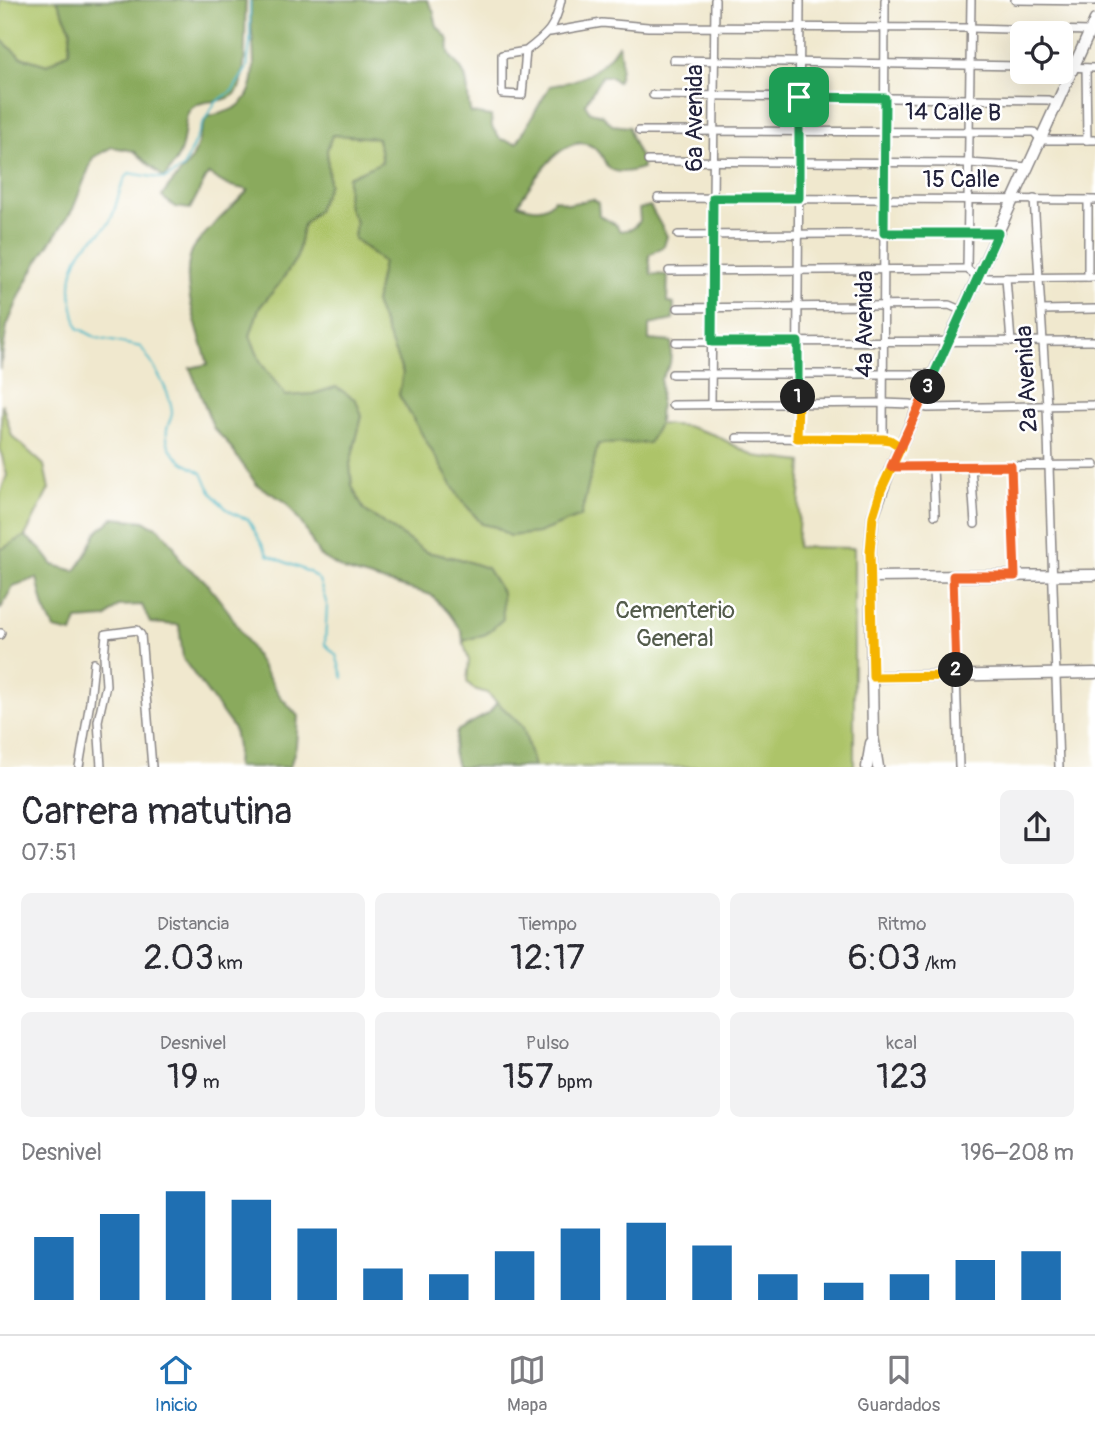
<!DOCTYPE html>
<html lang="es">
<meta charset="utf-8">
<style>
:root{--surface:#fff;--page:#f2f2f3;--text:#2b2b33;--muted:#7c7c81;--line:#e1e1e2;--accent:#1f6fb2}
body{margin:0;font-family:Pangolin,sans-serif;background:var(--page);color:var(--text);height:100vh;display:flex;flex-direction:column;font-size:26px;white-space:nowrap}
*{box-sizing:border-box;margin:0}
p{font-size:23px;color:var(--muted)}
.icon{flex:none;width:38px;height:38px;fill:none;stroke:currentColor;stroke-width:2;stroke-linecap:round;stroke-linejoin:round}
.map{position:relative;height:767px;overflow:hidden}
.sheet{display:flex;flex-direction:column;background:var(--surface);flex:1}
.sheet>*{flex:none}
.tools{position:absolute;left:1010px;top:21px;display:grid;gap:14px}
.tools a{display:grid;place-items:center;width:63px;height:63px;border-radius:10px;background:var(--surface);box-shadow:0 7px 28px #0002;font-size:35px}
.pin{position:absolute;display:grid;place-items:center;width:60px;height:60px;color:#fff;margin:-30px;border-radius:14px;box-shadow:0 4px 10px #0006}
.km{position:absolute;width:35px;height:35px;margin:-18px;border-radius:50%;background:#222;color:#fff;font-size:19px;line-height:35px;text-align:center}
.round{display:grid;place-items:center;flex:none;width:74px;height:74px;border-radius:10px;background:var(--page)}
.head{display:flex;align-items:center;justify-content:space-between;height:119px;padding:0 21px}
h1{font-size:38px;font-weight:600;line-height:52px}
.stats{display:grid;grid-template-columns:repeat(3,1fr);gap:10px;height:119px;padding:7px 21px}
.stats div{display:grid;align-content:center;border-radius:10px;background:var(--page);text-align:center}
.stats b{font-size:35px;font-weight:600}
.stats small{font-size:19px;font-weight:400}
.stats p{font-size:19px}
.chart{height:196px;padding:14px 21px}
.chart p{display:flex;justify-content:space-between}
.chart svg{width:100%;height:126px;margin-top:7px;stroke:var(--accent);stroke-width:6}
.tab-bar{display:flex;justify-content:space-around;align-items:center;height:98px;border-top:2px solid var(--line);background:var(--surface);font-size:19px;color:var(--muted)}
.tab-bar a{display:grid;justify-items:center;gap:4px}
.tab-bar .current{color:var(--accent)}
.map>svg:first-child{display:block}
</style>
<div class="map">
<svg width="1095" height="767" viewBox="0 0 1095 767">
<rect width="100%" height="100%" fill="#fff"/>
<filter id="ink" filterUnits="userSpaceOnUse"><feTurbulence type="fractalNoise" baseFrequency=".0143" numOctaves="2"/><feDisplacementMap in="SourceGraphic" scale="14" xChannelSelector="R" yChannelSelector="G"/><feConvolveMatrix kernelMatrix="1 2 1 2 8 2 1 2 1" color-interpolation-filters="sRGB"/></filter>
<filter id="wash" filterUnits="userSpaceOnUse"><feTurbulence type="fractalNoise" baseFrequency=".00686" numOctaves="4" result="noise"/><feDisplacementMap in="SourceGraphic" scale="28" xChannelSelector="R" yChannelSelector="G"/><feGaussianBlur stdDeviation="1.57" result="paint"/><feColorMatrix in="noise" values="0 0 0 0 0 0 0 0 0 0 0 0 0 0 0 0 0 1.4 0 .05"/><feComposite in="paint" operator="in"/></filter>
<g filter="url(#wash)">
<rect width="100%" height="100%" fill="#f0e8ce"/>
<g fill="#adc469" stroke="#687352" stroke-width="2">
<polygon points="0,0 57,0 71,30 69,51 47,65 21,57 0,39"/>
<polygon points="332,135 378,138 382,162 347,204 356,222 354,238 383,262 375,303 403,373 399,395 459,497 482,524 496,527 509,536 538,533 581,516 598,443 648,443 659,424 686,426 715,435 754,456 802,462 797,547 854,548 854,767 534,767 523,727 487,693 474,689 467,682 469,661 463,641 486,634 502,592 487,568 460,559 426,552 364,510 352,486 350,464 362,416 336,387 313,394 286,396 261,363 250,336 259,308 280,283 297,257 303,225 317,211 329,184 327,150"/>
<polygon points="2,403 12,436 44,465 49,489 25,536 0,550 0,494 7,475 0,449"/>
</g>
<g fill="#8aaa5d" stroke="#56664c" stroke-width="2">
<path d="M57,0H246C244,20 248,77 237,92C225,107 197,95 188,113C185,119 185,128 184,134C182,153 176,163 164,178L134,151L112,147L93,158L73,209L36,264L21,293L7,326L0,370V39L21,57L47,65L69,52L71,30Z"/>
<path d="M251,0H427L433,10L437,26L449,40C446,62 457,58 464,74C470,86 466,100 471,113L491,116L492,127L500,139L517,143L550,86C581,81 601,72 618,45C622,55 622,74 617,82L609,76H602L585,104L590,112L602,115L612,125L629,127C630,141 641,153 643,168C633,171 615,176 607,166C604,162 603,156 599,152C569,120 532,183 518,204C532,209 545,212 554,199L569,204L593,199L598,203L599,215L616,225L620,231L632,229L640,221L639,209L650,206L667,236L664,246L649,255L651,274L668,275L667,302L674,304L673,320L649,325V340L672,342L670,364L661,379L659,424L649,443L598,444L581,516L538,533L509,536L496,527L482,524L459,497L399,395L403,373L375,303L383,262L354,238L356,222L347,204L348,177L382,162L378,138L332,135L327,150L329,184L317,211L303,225L297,257L280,283L259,308L250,336L261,363L286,396L313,394L336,387L356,400L362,416L350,464L352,486L364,510L426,552L460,559L487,568L502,592L503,619L486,634L463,641L462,632L448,612L431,595L344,570L319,555L304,527L286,502L257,485L226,441L214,429L190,368L208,364C199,333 179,282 192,251C196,239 237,203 248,190L227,185L208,174L190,209L175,207L162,197C170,181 186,171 194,155C199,143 200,129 207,117C217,114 230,112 238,106C267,85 247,30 251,0Z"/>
<polygon points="113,518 144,521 160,529 174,546 181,562 204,580 229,612 280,696 298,716 296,746 290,767 236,767 237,748 234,729 183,659 179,625 150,623 142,605 118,606 106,618 77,620 72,633 54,629 44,608 37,578 13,586 0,610 0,550 25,536 39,547 53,565 75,571 86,555 96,533"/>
<polygon points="497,702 523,727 534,767 457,767 453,752 457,731 489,713"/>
</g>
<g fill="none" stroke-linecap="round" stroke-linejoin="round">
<path stroke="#4cb8c7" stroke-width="2" d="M250,0V43L247,68L233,90L215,103L203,123L183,168L165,179L129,173C117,188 118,207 109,223C102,234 89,240 82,250C66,274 70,302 78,328L97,338L141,347C152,363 172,393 172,413C172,418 168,423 167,429C164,453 183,463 202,473C210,494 225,514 248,519L268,555L309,572L319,580L327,605L325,644L336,655L343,678"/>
</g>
</g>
<g filter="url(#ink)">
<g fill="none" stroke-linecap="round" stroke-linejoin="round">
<g stroke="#898584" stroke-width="10">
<g id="street">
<polyline points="1015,0 1095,1"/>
<polyline points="550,32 602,23 648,27 970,28 1090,31"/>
<path d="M526,51L502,55V94L522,95L526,51C548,34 555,28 561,0"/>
<polyline points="673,60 1022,66"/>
<polyline points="1060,67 1095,68"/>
<polyline points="1086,68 1087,140"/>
<polyline points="653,95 1048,100 1057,103"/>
<polyline points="639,131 1034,132 1041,140 1095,140"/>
<polyline points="648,161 968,163 1029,167"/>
<polyline points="658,198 1095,200"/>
<polyline points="1034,199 1047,406 1059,767"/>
<polyline points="678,235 998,233"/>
<polyline points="967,269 971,0"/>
<polyline points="669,271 967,269 978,277 989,278 1095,277"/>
<polyline points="1088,277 1088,200"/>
<polyline points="1006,278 1011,342"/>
<polyline points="678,308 949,305 963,311"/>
<polyline points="1041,310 1095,309"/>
<polyline points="676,342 1095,341"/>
<polyline points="672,374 934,374"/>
<polyline points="711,404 715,0"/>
<polyline points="672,405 883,403 910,404 928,408 1095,405"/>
<polyline points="737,438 883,439 890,440 901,447"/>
<polyline points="797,438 800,0"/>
<polyline points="883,439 885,0"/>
<polyline points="971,466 975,524"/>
<polyline points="1011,466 1015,576"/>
<polyline points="891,467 1095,465"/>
<polyline points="933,467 935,515"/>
<polyline points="953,576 959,767"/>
<polyline points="0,635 1,633"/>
<polyline points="79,767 90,702 94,663"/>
<polyline points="101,767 98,721 106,685 104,656 106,634 137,630 141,635 152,767"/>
</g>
</g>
<g stroke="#898584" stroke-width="13">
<g id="secondary">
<polyline points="871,577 1095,575"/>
<polyline points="873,677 1095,673"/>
<polyline points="867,767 871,743"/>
<polyline points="878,767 873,736 870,552 873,516 891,467 1095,20"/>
</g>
</g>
<use href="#street" stroke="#fff" stroke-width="7"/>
<use href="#secondary" stroke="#fff" stroke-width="10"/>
</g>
</g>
<g fill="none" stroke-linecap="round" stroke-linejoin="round" filter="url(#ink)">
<g stroke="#fff" stroke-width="14">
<polyline id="split-1" points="798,397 798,342 712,342 713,198 799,198 799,97"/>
</g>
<g stroke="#fff" stroke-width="14">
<polyline id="split-2" points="798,397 797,438 883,439 890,440 901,447 881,490 873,516 870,552 873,677 956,676 956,670"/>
</g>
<g stroke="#fff" stroke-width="14">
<polyline id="split-3" points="928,387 891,467 1011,466 1015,576 953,576 956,670"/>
</g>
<g stroke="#fff" stroke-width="14">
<polyline id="split-4" points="799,97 885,98 884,233 998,233 928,387"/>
</g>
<use href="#split-1" stroke="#22a559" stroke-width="9"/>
<use href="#split-2" stroke="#f5b400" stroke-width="9"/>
<use href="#split-3" stroke="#f0652b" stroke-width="9"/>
<use href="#split-4" stroke="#22a559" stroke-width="9"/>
</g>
<g text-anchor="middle" stroke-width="5" stroke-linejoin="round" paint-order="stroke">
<g font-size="24" fill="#22223b" stroke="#fff">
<text transform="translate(953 112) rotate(1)" y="8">14 Calle B</text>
<text transform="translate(694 118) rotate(-90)" y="8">6a Avenida</text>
<text x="961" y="187">15 Calle</text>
<text transform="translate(864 324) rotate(-90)" y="8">4a Avenida</text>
<text transform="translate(1026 379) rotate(-93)" y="8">2a Avenida</text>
</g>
<g font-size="24" fill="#535b4b" stroke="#fff">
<text x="675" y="618">Cementerio<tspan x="675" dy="28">General</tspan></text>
</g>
</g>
</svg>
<div class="tools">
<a><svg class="icon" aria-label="locate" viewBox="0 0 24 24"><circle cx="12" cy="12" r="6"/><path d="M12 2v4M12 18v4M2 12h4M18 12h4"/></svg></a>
</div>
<div class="pin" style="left:799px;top:97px;background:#1e9e55"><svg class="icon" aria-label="arrive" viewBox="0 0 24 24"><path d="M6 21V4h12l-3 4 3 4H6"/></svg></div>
<b class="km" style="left:798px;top:397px">1</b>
<b class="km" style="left:956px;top:670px">2</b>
<b class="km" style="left:928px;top:387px">3</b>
</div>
<section class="sheet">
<div class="head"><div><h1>Carrera matutina</h1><p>07:51</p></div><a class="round"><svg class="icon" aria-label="share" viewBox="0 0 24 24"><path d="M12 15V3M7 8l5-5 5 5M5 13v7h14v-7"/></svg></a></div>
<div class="stats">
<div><p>Distancia</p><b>2.03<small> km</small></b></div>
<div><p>Tiempo</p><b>12:17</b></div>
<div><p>Ritmo</p><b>6:03<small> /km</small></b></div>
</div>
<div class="stats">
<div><p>Desnivel</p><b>19<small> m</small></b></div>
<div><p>Pulso</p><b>157<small> bpm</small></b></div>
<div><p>kcal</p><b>123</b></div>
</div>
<div class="chart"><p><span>Desnivel</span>196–208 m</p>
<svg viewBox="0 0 160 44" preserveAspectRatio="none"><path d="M5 44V22M15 44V14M25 44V6M35 44V9M45 44V19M55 44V33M65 44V35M75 44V27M85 44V19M95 44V17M105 44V25M115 44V35M125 44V38M135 44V35M145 44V30M155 44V27"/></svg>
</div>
</section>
<nav class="tab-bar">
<a class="current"><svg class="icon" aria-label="home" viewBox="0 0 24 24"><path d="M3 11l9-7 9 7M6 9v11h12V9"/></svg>Inicio</a>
<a><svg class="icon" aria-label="map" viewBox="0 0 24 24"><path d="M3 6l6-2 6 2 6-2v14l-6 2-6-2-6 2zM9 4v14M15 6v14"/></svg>Mapa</a>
<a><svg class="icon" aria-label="saved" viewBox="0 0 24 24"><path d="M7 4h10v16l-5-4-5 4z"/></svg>Guardados</a>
</nav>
